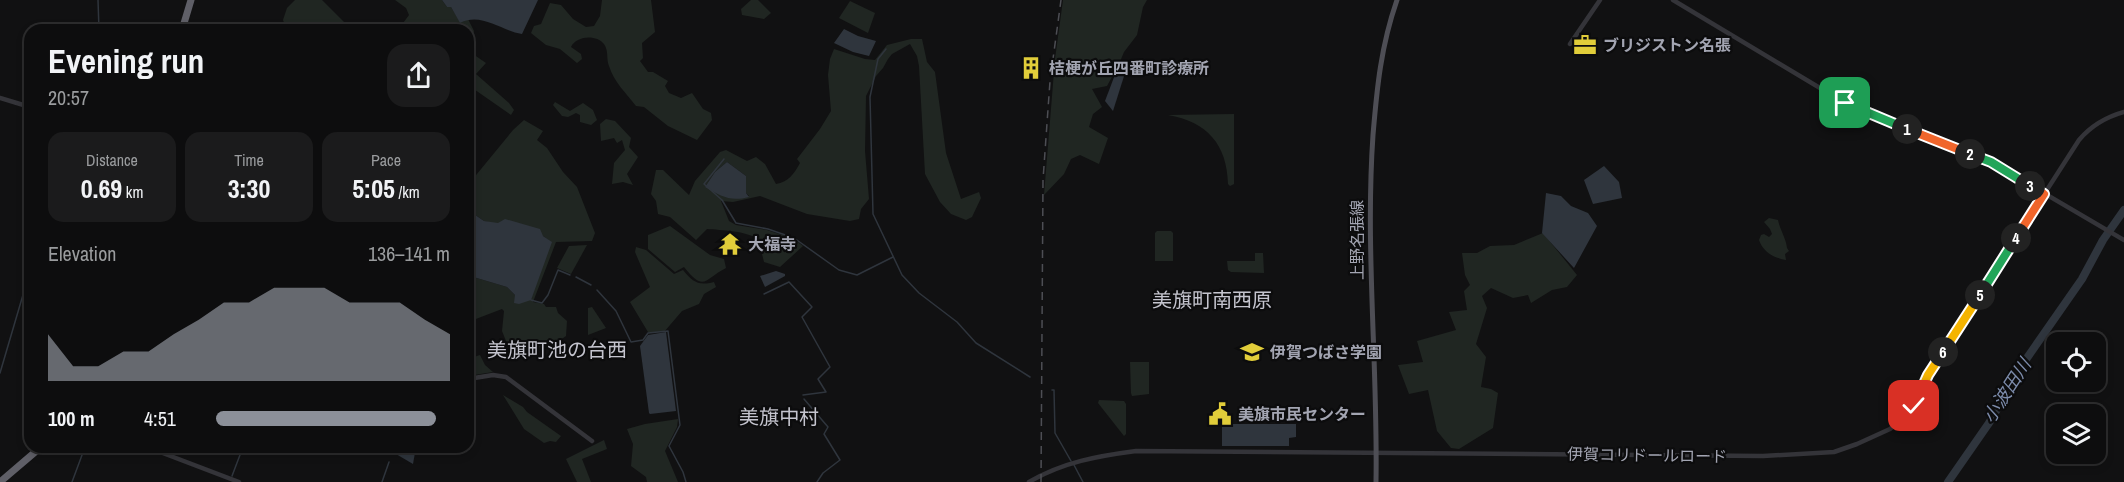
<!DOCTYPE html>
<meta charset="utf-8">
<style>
:root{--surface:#0d0d0e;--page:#1b1b1c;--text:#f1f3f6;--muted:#9a9c9e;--line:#2d2d2e;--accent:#8c9099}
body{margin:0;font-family:"Archivo Narrow","Noto Sans JP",sans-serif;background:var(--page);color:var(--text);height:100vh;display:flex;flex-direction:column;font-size:22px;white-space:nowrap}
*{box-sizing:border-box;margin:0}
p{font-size:20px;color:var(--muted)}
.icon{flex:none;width:33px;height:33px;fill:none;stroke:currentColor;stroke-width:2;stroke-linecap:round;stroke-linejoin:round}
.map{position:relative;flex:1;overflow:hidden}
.panel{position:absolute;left:24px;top:24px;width:450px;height:429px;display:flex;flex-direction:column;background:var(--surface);border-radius:18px;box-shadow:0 3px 9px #0003,0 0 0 2px var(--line)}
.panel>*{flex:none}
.fabs{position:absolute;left:2046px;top:332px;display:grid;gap:12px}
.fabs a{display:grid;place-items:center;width:60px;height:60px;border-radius:12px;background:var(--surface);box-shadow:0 3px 9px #0003,0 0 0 2px var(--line);font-size:30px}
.pin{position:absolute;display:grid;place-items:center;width:51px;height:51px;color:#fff;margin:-26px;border-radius:12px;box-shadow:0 3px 9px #0006}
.km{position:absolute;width:30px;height:30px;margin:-15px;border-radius:50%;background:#222;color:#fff;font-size:16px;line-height:30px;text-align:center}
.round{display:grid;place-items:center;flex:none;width:63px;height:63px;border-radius:18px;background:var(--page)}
.summary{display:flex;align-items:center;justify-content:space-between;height:102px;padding:0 24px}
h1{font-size:33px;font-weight:700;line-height:45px}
.figures{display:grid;grid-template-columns:repeat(3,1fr);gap:9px;height:102px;padding:6px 24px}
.figures div{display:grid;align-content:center;border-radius:15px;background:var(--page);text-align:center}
.figures b{font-size:26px;font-weight:700}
.figures small{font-size:16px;font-weight:400}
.figures p{font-size:16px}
.chart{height:168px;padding:12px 24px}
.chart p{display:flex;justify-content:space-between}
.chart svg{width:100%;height:108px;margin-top:6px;fill:var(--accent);opacity:.7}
ul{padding:0 24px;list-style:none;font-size:20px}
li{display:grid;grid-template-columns:96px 72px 1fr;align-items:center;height:45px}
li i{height:15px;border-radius:8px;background:var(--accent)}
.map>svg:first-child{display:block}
</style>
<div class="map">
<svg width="2124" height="482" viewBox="0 0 2124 482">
<rect width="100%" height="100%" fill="#111112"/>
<g fill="#202622" fill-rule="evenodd">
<polygon points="295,0 322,0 352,30 287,30 283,20 287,8"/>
<polygon points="395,0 442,0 447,7 451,7 460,22 468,19 474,31 470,52 486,63 476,74 509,103 514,110 511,115 468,85 468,30 398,30 409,15 406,8"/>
<path d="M602,0H651L655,32L642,43L643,58L640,61L648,72H653L668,81L665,86L669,93L681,98L692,93L703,109L711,113L712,120L697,140L668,126L644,107L636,106C626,93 614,82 609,66C606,59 609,51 604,44C596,34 576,36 571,47L581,54L582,59L577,63L560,49L546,45L531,33L534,26L541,24L550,3L561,5L573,19L586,27L594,26L600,16Z"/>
<polygon points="751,0 758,0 771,13 764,19 742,15 741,9"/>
<polygon points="1063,0 1147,0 1143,7 1137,35 1124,52 1119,64 1107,86 1092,89 1102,107 1093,114 1089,127 1108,138 1099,164 1080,155 1071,159 1064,174 1044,195 1055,59"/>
<polygon points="850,1 875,13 868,33 839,18"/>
<path d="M911,39H922L927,62L935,72L946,153L961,199L979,192L981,198L972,217L966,220L951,214L940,202L925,174L919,66L917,56L910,44L892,54L888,59L883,68L876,76L866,96L865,151L869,199L861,209L859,219L850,221L807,214L760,196L733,202L721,201L729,221L736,225L767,230L794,239L803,246L780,267L764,262L762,254L764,248C762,245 762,242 759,240C749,231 720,230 707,229L696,240L670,217L658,214L656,201L651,194L656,170H663L689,195L695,181L720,152L726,150L747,161L756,157L765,164L776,184C788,182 794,174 800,163L797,159L820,129L831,111L828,75L830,59L834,49L865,59L875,60L887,45ZM727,162L746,176V193L749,196L705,187L715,172Z"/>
<polygon points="555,102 570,111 583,103 593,110 597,120 591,125 580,122 580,115 576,113 568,117 562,116 553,105"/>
<path d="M1234,114V184L1230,186L1228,184C1227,144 1207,122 1168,115Z"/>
<polygon points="606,119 615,121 631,138 629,147 638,157 627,174 633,185 623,182 612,184 614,163 625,150 622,140 617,143 614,138 601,141 600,124"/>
<path d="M524,120L543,131L537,140L547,148L563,172L577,187L595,233L592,241L556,242L533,302L544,304L546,307H556L558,313L567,321L566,336C554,346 540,345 527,352L522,345L508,346L502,331L504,311L502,309L468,322V272L470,276L507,287L515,295L551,242L543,236L484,221L468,210V179L472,180L513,130Z"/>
<path d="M1769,218L1778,220C1780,230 1786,238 1787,248L1789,251L1785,254L1786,260C1774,258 1763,252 1759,240L1761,235L1764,234L1769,237L1772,234L1770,229L1764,222Z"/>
<path d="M670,226L710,255L724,259L726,268C704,279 705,293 684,267L675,272L648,249V235Z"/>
<polygon points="1157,231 1171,231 1173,233 1173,261 1155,261 1155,233"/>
<polygon points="1543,233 1577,275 1567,287 1552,290 1531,303 1528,295 1513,298 1491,288 1482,296 1487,308 1476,344 1486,357 1481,387 1491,389 1498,393 1493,428 1459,449 1451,448 1437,431 1428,390 1409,394 1398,365 1423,362 1417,341 1456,330 1449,312 1467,310 1464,291 1470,285 1465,275 1462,253 1477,253 1490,246 1514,245"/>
<polygon points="587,245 571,274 557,268 569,246"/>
<path d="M636,247L646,250L674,274L683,270C693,282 698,286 714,282L716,287L704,294L699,304L682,311L664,332H648L630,302L650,287L635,252Z"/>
<polygon points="1255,253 1263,253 1264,273 1231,272 1228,270 1227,261 1255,261"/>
<polygon points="592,307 606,328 588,335 588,308"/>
<polygon points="480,355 485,365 493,372 468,376 468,359"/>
<polygon points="1130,362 1149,362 1149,394 1132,396 1131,393"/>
<polygon points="503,395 523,407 527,412 561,436 556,442 550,441 544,443 524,429"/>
<polygon points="1099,400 1124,401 1126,404 1126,434 1124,436 1098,403"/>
<polygon points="678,419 677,427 665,451 678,482 647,482 646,477 631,466 633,444 627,429 645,424"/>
<polygon points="604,440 607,449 582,459 591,482 577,482 566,459"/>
</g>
<g fill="#2f353d">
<path d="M442,0H538L522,34C501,31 482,12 460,23L451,7H447Z"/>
<polygon points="844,29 858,36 876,41 869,56 853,52 834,43"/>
<polygon points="1121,70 1125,73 1113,111 1105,101 1116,72"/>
<path d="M727,162L746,176V193L749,197C730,202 721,196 705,187L715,172Z"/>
<polygon points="1604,166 1619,182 1622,198 1593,204 1584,180"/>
<polygon points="1546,193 1561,196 1571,206 1588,213 1597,226 1574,268 1542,233"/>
<polygon points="468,210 484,221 498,223 505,219 540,229 543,236 552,242 531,300 519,304 514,303 515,295 507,287 470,276 468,272"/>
<polygon points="776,271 785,274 785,276 765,287 760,276"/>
<polygon points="666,332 676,411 650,414 649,413 640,346 648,335"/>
<polygon points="1222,424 1296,424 1296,437 1289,438 1289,446 1222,446"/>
<polygon points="384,447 416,447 413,464"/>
</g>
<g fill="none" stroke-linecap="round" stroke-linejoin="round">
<g stroke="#2f353d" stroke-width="1.5">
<polyline points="98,0 99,30"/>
<polyline points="886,49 878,59 870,97 873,214 902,275 919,293 957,322 976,343 1030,377"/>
<polyline points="724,159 704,184 722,200 736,223 768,229 794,238 839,270 857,275 893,257"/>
<polyline points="576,277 591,285"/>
<polyline points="597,290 616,311 631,342 643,340 648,333 668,331 680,425 669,446 683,472 686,482"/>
<polyline points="764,294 789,282 812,307 802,317 830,367 818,379 826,392 803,395"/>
<polyline points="531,300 542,303 548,295 558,270 570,275"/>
<polyline points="0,373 30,271"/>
<polyline points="1052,390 1054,390 1055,433 1071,461"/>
<polyline points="804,399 828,427 824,434 840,460 823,473 817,482"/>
<polyline points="1074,465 1083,482"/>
<polyline points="232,476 243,447"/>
<polyline points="72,482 85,447"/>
<polyline points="382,482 389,462"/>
</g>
<polyline stroke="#2f353d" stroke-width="8" points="1948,482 1989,423 2027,358 2082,279 2103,240 2124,210"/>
<g stroke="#343439" stroke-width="4.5">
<polyline points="1673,0 1845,103 1991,162 2124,240"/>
<polyline points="1570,44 1600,0"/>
<polyline points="0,98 30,107"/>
<polyline points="468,379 493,375 506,377 592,441"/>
<polyline points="147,447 239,482"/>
<path d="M1029,482C1063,462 1098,456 1136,451L1763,456L1834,452L1857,444L1890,429L1908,414L1918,399L1928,375L2079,140C2091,126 2106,117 2124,112"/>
</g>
<path stroke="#4e4e55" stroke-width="5" d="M1376,482C1378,366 1365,250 1373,135C1377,87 1381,46 1397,0"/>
<g stroke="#5f5f67" stroke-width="7">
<polyline points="182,30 191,0"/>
<polyline points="0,482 41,447"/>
</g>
<polyline stroke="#4d4e54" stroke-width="1.5" stroke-dasharray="8 6" stroke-linecap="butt" points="1041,482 1043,180 1050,81 1061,0"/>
</g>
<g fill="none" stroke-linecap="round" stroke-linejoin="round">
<g stroke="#fff" stroke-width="12">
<polyline id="split-1" points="1845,103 1907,129"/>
</g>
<g stroke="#fff" stroke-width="12">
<polyline id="split-2" points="1907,129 1970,154"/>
</g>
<g stroke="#fff" stroke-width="12">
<polyline id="split-3" points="1970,154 1991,162 2030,186"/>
</g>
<g stroke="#fff" stroke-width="12">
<polyline id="split-4" points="2016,238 2044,194 2030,186"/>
</g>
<g stroke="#fff" stroke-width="12">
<polyline id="split-5" points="1980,295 2016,238"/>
</g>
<g stroke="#fff" stroke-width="12">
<polyline id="split-6" points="1943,352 1980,295"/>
</g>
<g stroke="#fff" stroke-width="12">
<polyline id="split-7" points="1914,406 1928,375 1943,352"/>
</g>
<use href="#split-1" stroke="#22a559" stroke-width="8"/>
<use href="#split-2" stroke="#f0652b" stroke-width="8"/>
<use href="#split-3" stroke="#22a559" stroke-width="8"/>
<use href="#split-4" stroke="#f0652b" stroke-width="8"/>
<use href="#split-5" stroke="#22a559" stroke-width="8"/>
<use href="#split-6" stroke="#f5b400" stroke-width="8"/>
<use href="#split-7" stroke="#f5b400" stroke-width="8"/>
</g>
<defs>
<g id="office-bare" transform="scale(1.8)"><path d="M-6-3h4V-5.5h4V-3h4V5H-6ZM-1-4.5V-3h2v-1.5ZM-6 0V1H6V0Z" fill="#e1cd3a" stroke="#0c0c0d" stroke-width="2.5" paint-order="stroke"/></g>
<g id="building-bare" transform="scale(1.8)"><path d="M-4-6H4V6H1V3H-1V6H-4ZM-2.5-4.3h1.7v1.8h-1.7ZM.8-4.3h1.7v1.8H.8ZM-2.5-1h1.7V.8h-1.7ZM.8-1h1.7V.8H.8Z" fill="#e1cd3a" stroke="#0c0c0d" stroke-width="2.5" paint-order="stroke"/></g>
<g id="temple-bare" transform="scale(1.8)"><path d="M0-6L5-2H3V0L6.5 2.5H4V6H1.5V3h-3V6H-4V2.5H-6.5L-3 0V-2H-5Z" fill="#e1cd3a" stroke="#0c0c0d" stroke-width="2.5" paint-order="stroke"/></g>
<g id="school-bare" transform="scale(1.8)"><path d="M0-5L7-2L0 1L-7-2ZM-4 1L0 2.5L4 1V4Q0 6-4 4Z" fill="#e1cd3a" stroke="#0c0c0d" stroke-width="2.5" paint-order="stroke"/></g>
<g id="civic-bare" transform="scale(1.8)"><path d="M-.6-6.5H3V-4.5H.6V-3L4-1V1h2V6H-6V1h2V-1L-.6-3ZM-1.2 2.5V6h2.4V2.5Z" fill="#e1cd3a" stroke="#0c0c0d" stroke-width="2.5" paint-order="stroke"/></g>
</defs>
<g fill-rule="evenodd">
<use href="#office-bare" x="1585" y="45"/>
<use href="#building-bare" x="1031" y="68"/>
<use href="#temple-bare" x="730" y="244"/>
<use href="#school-bare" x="1252" y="352"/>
<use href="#civic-bare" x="1220" y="414"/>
</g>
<g text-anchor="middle" stroke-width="4.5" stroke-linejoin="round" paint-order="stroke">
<g font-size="16" font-weight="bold" fill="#a3a5b2" stroke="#0c0c0d" text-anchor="start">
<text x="1603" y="51">ブリジストン名張</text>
<text x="1049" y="74">桔梗が丘四番町診療所</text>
<text x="748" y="250">大福寺</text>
<text x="1270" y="358">伊賀つばさ学園</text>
<text x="1238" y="420">美旗市民センター</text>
</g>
<g font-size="16" fill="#a3a5b2" stroke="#0c0c0d">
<text transform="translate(1357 240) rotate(-90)" y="6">上野名張線</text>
<text transform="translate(1647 455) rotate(1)" y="6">伊賀コリドールロード</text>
</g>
<g font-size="18" font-style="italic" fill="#7c8baa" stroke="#0c0c0d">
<text transform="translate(2007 391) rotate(-57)" y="6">小波田川</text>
</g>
<g font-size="20" fill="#c4c4ce" stroke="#0c0c0d">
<text x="1212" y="307">美旗町南西原</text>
<text x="557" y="357">美旗町池の台西</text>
<text x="779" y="424">美旗中村</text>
</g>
</g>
</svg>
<div class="fabs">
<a><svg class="icon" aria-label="locate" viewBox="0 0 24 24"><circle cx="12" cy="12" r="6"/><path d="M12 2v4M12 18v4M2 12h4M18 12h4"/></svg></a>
<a><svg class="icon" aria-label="layers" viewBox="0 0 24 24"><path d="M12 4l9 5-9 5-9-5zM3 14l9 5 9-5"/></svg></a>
</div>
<div class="pin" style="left:1845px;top:103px;background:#1e9e55"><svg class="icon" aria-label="arrive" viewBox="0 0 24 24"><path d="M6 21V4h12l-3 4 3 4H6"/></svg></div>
<div class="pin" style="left:1914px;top:406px;background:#d93025"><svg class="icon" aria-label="check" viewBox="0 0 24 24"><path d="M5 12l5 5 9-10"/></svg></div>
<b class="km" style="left:1907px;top:129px">1</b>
<b class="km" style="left:1970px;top:154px">2</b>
<b class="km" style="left:2030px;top:186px">3</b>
<b class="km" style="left:2016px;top:238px">4</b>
<b class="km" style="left:1980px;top:295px">5</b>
<b class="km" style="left:1943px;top:352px">6</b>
<section class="panel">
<div class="summary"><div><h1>Evening run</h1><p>20:57</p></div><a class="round"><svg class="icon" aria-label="share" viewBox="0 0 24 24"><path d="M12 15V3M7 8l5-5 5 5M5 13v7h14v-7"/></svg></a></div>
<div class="figures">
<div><p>Distance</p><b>0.69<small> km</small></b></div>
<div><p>Time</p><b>3:30</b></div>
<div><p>Pace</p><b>5:05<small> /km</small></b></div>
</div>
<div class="chart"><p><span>Elevation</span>136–141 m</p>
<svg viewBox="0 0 160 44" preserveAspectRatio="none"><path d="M0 44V25L10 38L20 38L30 32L40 32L50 25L60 19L70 12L80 12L90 6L100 6L110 6L120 12L130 12L140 12L150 19L160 25V44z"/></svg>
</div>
<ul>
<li><b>100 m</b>4:51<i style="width:94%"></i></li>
</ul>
</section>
</div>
